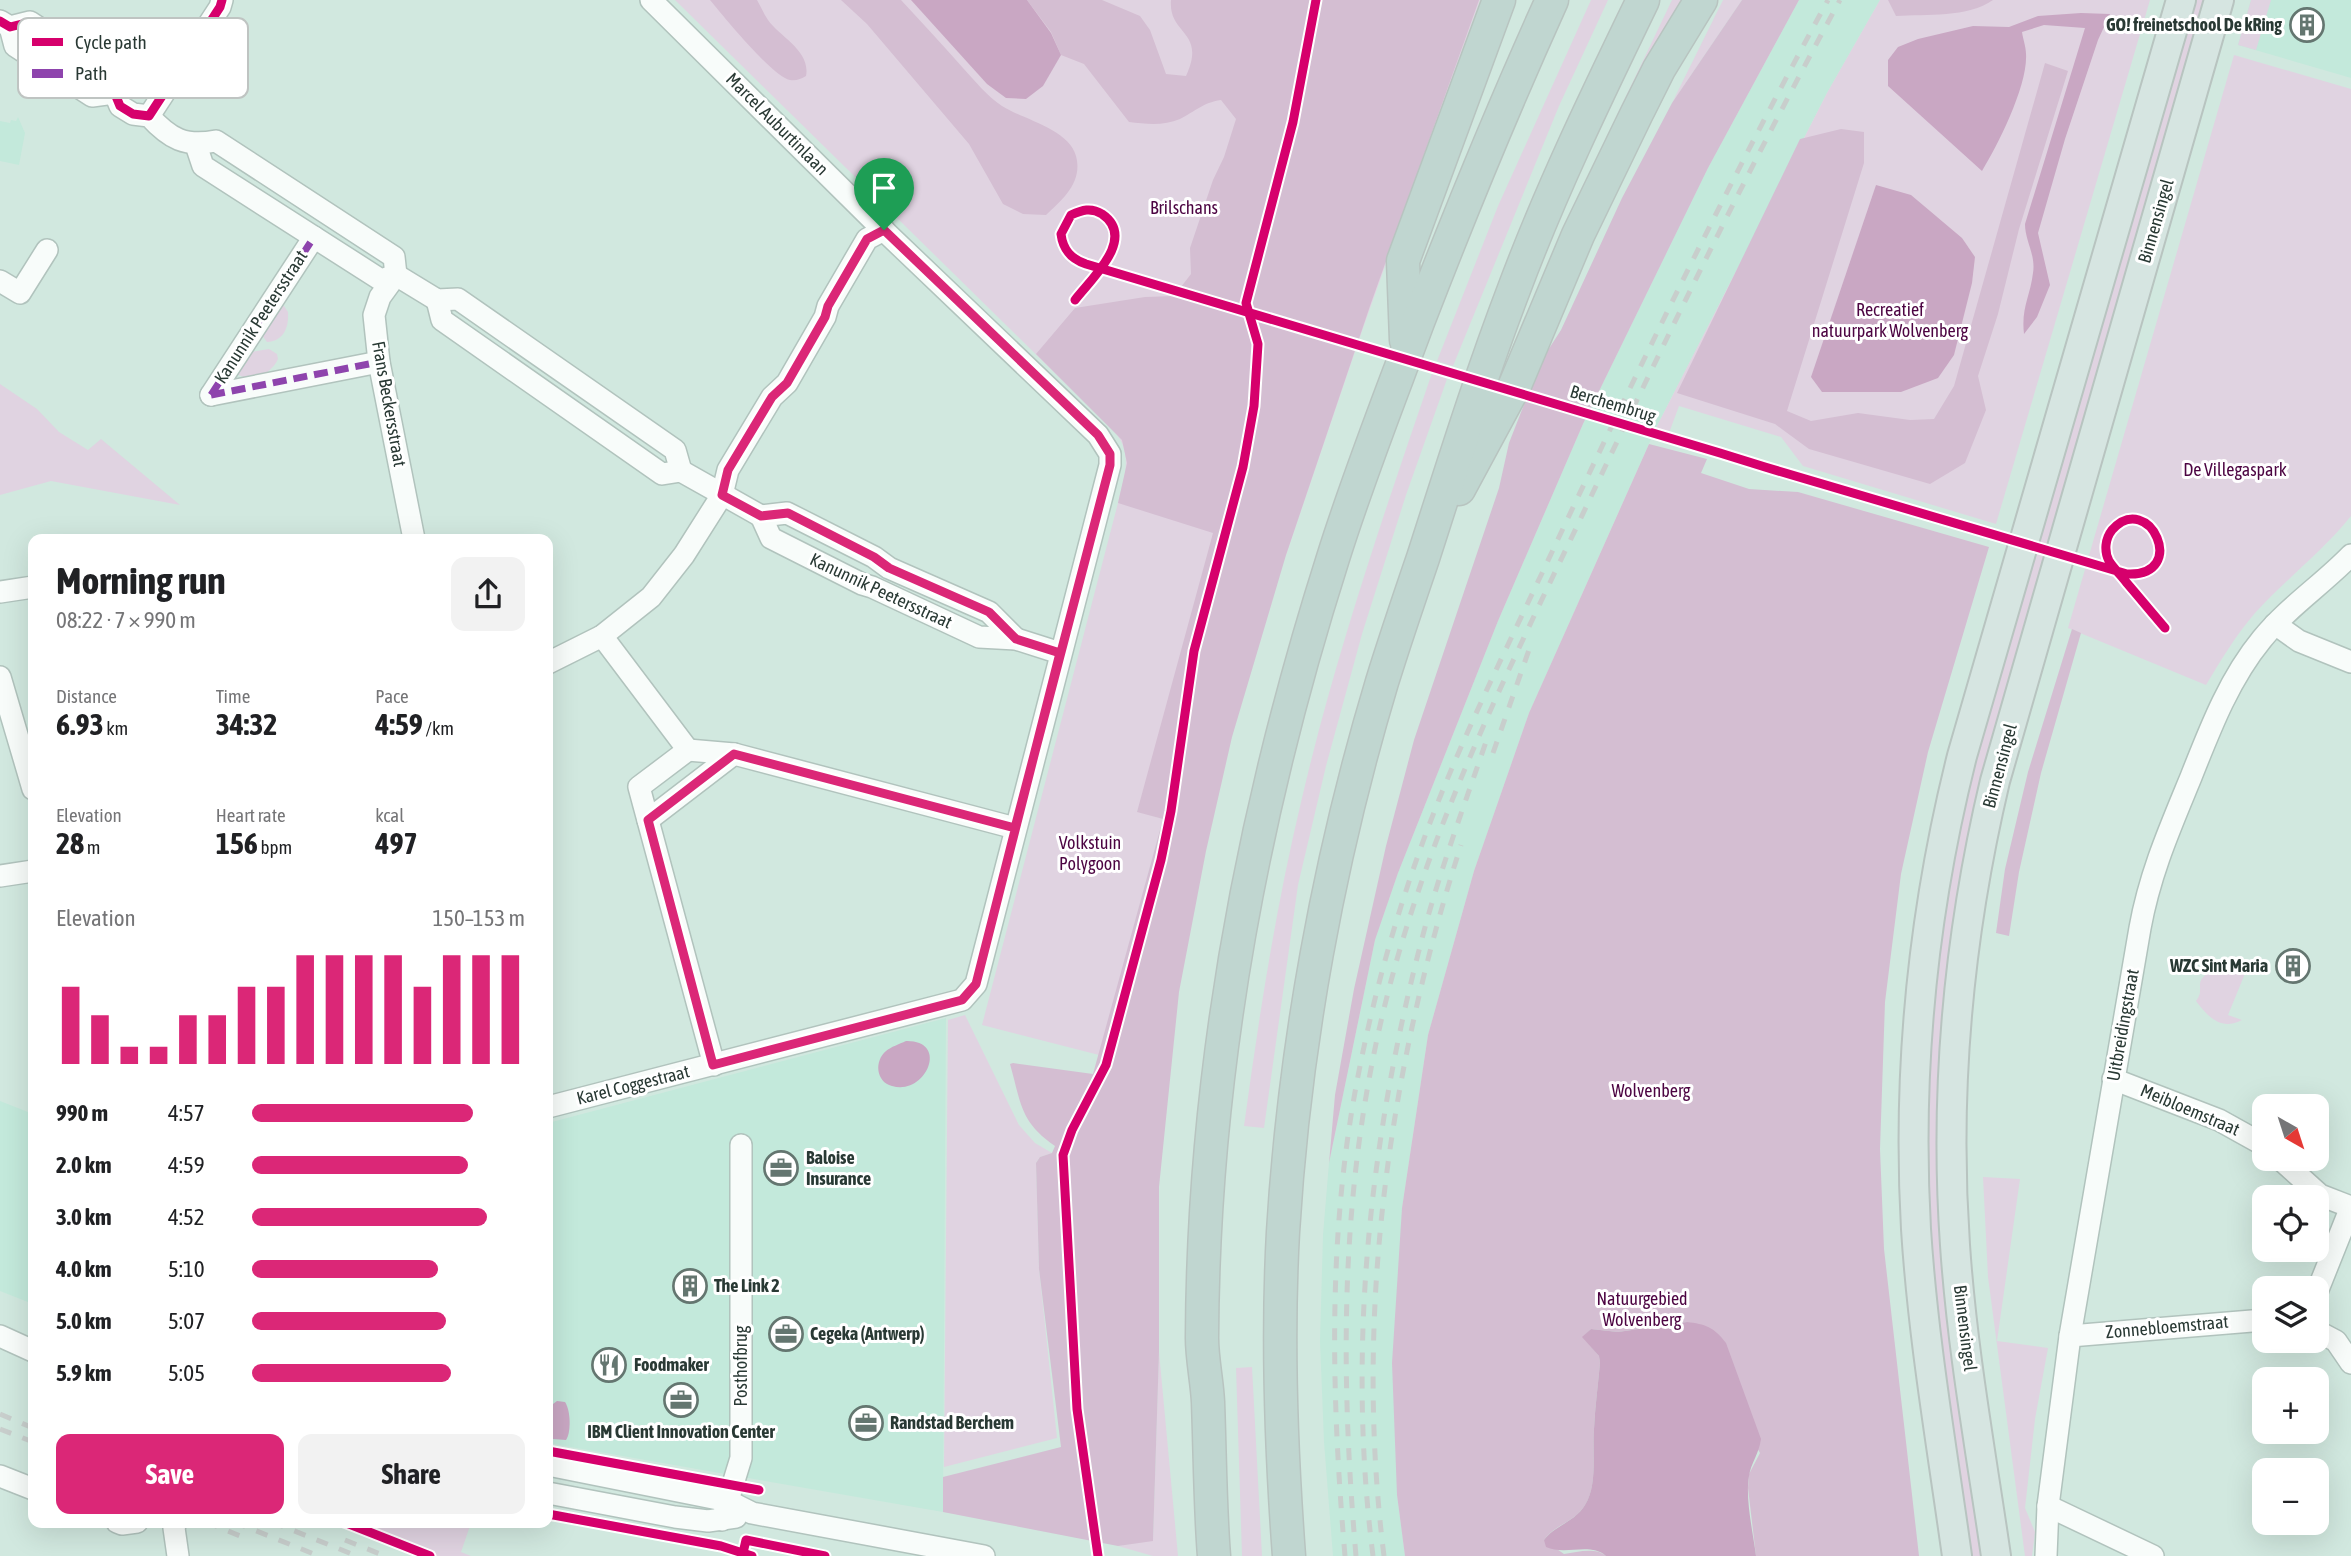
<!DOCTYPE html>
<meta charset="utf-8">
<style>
:root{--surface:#fff;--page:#f2f2f2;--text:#202124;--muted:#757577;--accent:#db2777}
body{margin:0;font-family:"Asap Condensed",sans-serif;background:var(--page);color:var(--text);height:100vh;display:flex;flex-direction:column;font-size:26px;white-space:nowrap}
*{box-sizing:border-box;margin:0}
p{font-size:23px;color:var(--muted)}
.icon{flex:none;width:38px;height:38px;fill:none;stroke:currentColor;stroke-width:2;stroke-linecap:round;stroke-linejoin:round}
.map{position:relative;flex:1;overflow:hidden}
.panel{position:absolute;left:28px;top:534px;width:525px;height:994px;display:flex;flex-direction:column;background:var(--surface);border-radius:14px;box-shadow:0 7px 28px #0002}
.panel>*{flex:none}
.needle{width:46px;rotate:141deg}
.buttons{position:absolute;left:2252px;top:1094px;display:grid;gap:14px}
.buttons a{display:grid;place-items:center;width:77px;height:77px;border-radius:14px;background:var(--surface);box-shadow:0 7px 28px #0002;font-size:35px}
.pin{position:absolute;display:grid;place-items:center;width:60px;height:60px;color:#fff;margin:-72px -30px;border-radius:50% 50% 50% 0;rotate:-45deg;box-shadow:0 0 7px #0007}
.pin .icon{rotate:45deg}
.round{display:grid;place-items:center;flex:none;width:74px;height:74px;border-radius:14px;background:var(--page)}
.head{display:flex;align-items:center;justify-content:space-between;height:119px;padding:0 28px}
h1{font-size:38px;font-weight:700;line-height:52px}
.stats{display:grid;grid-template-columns:repeat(3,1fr);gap:10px;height:119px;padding:7px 28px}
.stats div{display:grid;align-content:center}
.stats b{font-size:30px;font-weight:700}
.stats small{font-size:19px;font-weight:400}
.stats p{font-size:19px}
.chart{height:196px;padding:14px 28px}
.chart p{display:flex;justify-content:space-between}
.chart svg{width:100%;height:126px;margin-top:7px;stroke:var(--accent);stroke-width:6}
.cta{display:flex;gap:14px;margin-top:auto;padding:14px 28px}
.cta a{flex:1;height:80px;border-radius:14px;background:var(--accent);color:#fff;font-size:28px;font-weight:700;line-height:80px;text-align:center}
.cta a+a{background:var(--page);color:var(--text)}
ul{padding:0 28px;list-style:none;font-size:23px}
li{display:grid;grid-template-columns:112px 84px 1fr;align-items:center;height:52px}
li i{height:18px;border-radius:9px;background:var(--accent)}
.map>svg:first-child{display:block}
</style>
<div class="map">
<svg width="2351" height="1556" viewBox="0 0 2351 1556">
<rect width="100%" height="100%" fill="#d1e8df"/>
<g fill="#c3e9db">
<polygon points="1799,0 1880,0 1827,93 1656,428 1529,713 1474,871 1428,1035 1402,1208 1397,1495 1405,1556 1333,1556 1324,1442 1320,1341 1323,1235 1329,1163 1375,940 1398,873 1498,621 1583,424 1708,168"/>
<polygon points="2251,0 2351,0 2351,78 2238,45"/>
<polygon points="18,117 25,133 19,165 0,161 0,121 10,123 11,120 16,121"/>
<polygon points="946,1018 943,1512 548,1443 548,1123"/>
<polygon points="0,1101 33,1114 33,1304 0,1291"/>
</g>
<g fill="#e0d3e1">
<path d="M675,0H1480L1363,328L1286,555L1137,811L1163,819L1099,1055L982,1025L1118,503C1124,477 1134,454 1114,431Z"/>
<polygon points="1591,0 1608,0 1559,106 1453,366 1437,361 1498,206"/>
<polygon points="1672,0 1683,0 1620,115 1618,113"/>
<polygon points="1723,0 1742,0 1672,103"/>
<polygon points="1880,0 2150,0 1996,524 1803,466 1781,437 1679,406 1669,433 1656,428 1827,93"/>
<path d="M2195,0H2204L1970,834L1956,911L1947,976L1939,1111L1985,1556H1969C1958,1472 1943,1388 1935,1303C1925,1205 1924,1105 1931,1006C1936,936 1952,866 1964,797Z"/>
<polygon points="2251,0 2271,0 2256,50 2238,45"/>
<path d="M2234,55L2351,89V516C2322,552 2286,579 2255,613C2236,635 2221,660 2206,685L2068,628Z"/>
<path d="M280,306H284L288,312C289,327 284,341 267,342L261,334Z"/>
<path d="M269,349L277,354L278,359C271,375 248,385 235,372L251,352Z"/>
<path d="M1432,373L1447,379L1406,495L1362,634L1326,766L1298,885L1264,1128L1244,1126C1259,1016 1276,906 1302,798C1336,653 1384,513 1432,373Z"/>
<polygon points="0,384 37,409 59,432 88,450 101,439 180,505 51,481 0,495"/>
<path d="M2228,967L2246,971L2228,1015L2242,1020C2221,1031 2208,1017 2196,1001C2201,994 2200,992 2200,985C2200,973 2218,969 2228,967Z"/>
<polygon points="965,1015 1019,1125 1035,1143 1052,1153 1040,1157 1036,1163 1039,1269 1057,1438 944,1467 948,1020"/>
<polygon points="1983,1177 2020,1179 1997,1341 2048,1348 2035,1419 2025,1508 2035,1532 2032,1556 2025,1556 1988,1277"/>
<polygon points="1159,1352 1178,1556 1153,1556 1118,1546 1153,1540"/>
<polygon points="1252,1367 1262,1556 1242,1556 1236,1368"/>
<polygon points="330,1523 471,1523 461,1552 471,1556 416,1556"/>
</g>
<g fill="#d4bed2">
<path d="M710,0H757C761,7 764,14 768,20C780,37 811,51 806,76C801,79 796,81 790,80C772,76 724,17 710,0Z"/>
<path d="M841,0H901C922,23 943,45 963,68C975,81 987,96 1002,106C1022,119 1069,129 1076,156C1083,182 1063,199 1046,215L1023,214L1003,204L969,144L867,24Z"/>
<path d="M1027,0H1102L1140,16L1150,30L1166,74L1186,76C1207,30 1168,36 1171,0H1479L1370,306L1286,555L1232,737L1206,851L1179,992L1159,1187V1352L1153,1541L1118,1546L943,1512V1477L1061,1447L1039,1269L1036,1163L1040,1157L1052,1153L1055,1146C1020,1122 1021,1103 1010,1064L1013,1063L1093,1074L1163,819L1137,812L1213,533L1118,503L1127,463L1122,440L1036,354L1075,308L1145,297L1174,296L1191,274L1190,248L1213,180L1224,157L1236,119L1221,100C1202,103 1196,111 1180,119C1164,126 1146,124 1129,122L1084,64L1061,55L1051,32Z"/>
<polygon points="1742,0 1799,0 1708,168 1583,424 1498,621 1398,873 1375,940 1329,1163 1335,1095 1354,989 1386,846 1414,740 1499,488 1509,443 1541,361 1561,330 1622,198 1672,103"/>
<path d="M1888,0H1993C1968,18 1926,14 1896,16Z"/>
<polygon points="2045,63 2068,71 2019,229 1998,314 1978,376 1986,410 1965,463 1930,484 1809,449 1775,424 1677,393 1800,139 1841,129 1864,132 1864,163 1787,411 1811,421 1858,413 1910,420 1934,419 1954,386"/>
<path d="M1649,444L1707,459L1701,473L1749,489L1798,492L1989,547L1928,752L1901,874L1885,1002L1880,1149L1884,1249L1919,1556H1756L1748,1488L1749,1474L1760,1453L1687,1322L1618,1332L1591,1329L1583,1337L1599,1356L1600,1363C1598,1385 1595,1407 1594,1429C1592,1452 1598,1485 1585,1505C1574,1523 1555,1524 1544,1540L1564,1554C1578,1552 1595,1547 1606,1556H1405L1397,1495L1392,1363L1402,1208L1428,1035L1474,871L1529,713Z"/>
<polygon points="2072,629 2081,633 2041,773 2019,872 2009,936 1996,933 2005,869 2028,772"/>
</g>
<g fill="#c9a7c3">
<polygon points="911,0 1027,0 1051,33 1061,55 1043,86 1026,99 1006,98 987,84"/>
<path d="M2081,13L2110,14L2098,40L2065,139L2038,233L2050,285L2037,317L2024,334C2021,308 2030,297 2033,273C2036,255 2025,241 2025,224L2085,28L2044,25L2022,32C2023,39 2026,47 2026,54C2028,85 1998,145 1982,171L1888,86V60L1898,47L1918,39L1973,26L2009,27L2038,16Z"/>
<polygon points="1876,185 1911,195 1962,238 1975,257 1972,283 1954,355 1938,378 1901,392 1822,392 1811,377"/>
<path d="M906,1041C950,1040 926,1096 892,1086C876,1082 874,1061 886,1051C891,1047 899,1044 906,1041Z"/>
<path d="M1687,1322C1705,1324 1714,1327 1726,1343L1761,1439C1759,1454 1751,1463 1749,1476C1745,1499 1753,1532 1756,1556H1606C1590,1542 1565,1556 1546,1547L1544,1540C1555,1525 1575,1522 1585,1505C1598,1485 1592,1451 1594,1429C1595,1407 1598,1385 1600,1363L1599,1356L1582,1337L1591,1329L1618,1332Z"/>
<path d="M557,1401L565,1402C571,1411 571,1433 566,1440L553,1439L550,1434L549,1407Z"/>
</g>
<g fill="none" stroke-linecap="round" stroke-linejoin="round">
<g stroke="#b1c3bd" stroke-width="24">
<g id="minor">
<path d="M0,21L10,27L30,22L106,72L120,106L133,114L149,116C170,139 185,147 216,141L394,257L396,275"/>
<polyline points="10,27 15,46 92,96 114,93"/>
<polyline points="149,116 220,7 222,0"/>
<polyline points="196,145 203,166 381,280 396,275 437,300 458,299 675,450 681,471"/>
<polyline points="396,275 380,297 374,315 379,362 414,539"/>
<polyline points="0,281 20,293 47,250"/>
<polyline points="437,300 442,320 662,474 681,471 761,516 787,513 874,557 889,568 989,612 1016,639"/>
<polyline points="211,395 314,237"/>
<polyline points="211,395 379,362"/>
<polyline points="761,516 771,538 862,584 872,587 979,637 1016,639 1060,653"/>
<polyline points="0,592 33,587"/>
<polyline points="2275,624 2299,641 2351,662"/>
<polyline points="602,636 688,750"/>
<polyline points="548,663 602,636 651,597 684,555 722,495 728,470 772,397 787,383 825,317 828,306 867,239 884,230"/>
<polyline points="0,677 33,789"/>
<polyline points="688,750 639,787 714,1065"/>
<polyline points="688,750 734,754 1015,828"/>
<polyline points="648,820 734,754"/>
<polyline points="0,876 33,871"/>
<polyline points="2113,1079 2219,1120 2264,1145"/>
<polyline points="548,1107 962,1000 976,984 1110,465 1110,454 1098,435 874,221 651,0"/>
<polyline points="2279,1158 2320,1195 2351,1207"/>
<polyline points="2317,1292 2351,1207"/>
<polyline points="2317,1331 2336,1341 2351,1363"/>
<polyline points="0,1336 33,1351"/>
<polyline points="2070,1336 2264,1320"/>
<polyline points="548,1465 728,1501 752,1513 984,1556"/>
<polyline points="0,1476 33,1489"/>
<polyline points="548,1493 675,1517 708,1521 736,1517"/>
<polyline points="2048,1506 2153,1556"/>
<polyline points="722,1520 741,1458 741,1145"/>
<polyline points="117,1522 122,1524 137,1522"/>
<polyline points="176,1522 174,1528 178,1556"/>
<path d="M2046,1556L2048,1506L2070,1336L2140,928C2150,873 2170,828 2191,777C2210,729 2229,679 2262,639C2288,607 2323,584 2351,555"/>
</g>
</g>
<g stroke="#b8c4c0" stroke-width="32">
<g id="major">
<path d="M1957,1556C1942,1448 1923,1339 1916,1229C1907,1070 1923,911 1962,756L2181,0"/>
<path d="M1996,1556C1981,1453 1962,1349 1955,1245C1944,1088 1959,933 1995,781L2219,0"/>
</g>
</g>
<g stroke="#b8c4c0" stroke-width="35">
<g id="highway">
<polyline points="1406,340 1403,261 1499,0"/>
<polyline points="1459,489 1515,385 1578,235 1636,115 1659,69 1701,0"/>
<path d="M1214,1556C1210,1505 1210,1454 1208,1402C1207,1381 1202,1359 1202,1338C1203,1073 1253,809 1333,558C1358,478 1389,400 1418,322C1460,213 1504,106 1552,0"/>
<path d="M1289,1556C1281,1448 1277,1340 1283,1232C1294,1048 1329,858 1382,682C1395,640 1409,599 1423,558C1452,468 1480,378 1514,289C1551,190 1597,95 1643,0"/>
</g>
</g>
<use href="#minor" stroke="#f8fcfa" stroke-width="21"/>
<use href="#major" stroke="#d6e5e1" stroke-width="28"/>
<use href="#highway" stroke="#c0d6d0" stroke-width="32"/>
<g stroke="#c8cecc" stroke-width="5" stroke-dasharray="12 12" stroke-linecap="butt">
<polyline points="1493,753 1530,647"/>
<polyline points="0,1414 33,1428"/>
<polyline points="0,1429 33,1442"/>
<polyline points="206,1522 245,1538"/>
<polyline points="234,1522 319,1556"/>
<polyline points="272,1522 357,1556"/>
<polyline points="345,1540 385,1556"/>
<path d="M1345,1556C1331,1392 1327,1228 1360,1066C1378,976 1404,888 1438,802C1474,712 1518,625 1559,537C1645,355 1732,176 1828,0"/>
<path d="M1356,1556C1342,1394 1340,1234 1370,1074C1407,874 1492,704 1579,522C1662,346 1747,171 1840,0"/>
<path d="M1373,1556C1346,1344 1371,1125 1427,920C1445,856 1468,795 1489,733"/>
<path d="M1384,1556C1354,1318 1388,1072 1461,845"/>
</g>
<g stroke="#8e44ad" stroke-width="7" stroke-dasharray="14 7" stroke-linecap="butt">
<polyline points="211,395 314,237"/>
<polyline points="211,395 379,362"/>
</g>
<g stroke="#fff" stroke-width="13">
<g id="cycleway">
<polyline points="0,21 10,27 30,22 106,72 120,106 133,114 149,116 220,7 222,0"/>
<path d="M1075,300C1092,278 1137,238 1102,214C1091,207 1082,210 1071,215L1061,234C1063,250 1071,259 1086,264L1720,453L1765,467L2127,574C2190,577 2149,489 2112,530C2105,539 2104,551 2109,561C2114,569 2121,575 2126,582C2139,597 2152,613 2165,628"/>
<polyline points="548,1451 759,1490"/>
<polyline points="548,1514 721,1546 752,1556"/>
<polyline points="344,1522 430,1556"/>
<polyline points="743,1553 746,1540 825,1556"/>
<polyline points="1098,1556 1077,1409 1063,1155 1072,1130 1106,1065 1161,860 1171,811 1194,651 1243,467 1254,406 1258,344 1246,303 1293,122 1316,0"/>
</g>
</g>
<use href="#cycleway" stroke="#d6006c" stroke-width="9"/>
</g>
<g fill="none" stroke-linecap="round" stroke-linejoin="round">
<g stroke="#fff" stroke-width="14">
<polyline id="route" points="884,230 1098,435 1110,454 1110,465 1015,828 734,754 648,820 713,1065 962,1000 976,984 1060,653 1016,639 989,612 889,568 874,557 788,513 761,516 722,495 728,470 772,397 787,383 825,317 828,306 867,239 884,230"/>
</g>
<use href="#route" stroke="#db2777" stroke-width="9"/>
</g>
<defs>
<g id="building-ring" transform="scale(1.75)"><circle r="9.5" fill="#fff" stroke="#647670" stroke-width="1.5"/><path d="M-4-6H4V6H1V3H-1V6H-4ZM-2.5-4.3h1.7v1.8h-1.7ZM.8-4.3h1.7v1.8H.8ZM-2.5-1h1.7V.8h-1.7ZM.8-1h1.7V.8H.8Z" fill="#647670"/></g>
<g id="office-ring" transform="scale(1.75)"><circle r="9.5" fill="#fff" stroke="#647670" stroke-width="1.5"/><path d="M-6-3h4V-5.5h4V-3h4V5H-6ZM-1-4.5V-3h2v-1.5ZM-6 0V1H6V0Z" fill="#647670"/></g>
<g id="restaurant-ring" transform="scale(1.75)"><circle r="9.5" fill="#fff" stroke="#647670" stroke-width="1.5"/><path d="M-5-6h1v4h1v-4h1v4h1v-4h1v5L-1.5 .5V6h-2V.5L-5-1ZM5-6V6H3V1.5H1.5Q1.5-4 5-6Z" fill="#647670"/></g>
</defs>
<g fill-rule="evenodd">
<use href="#building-ring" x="2307" y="25"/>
<use href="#building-ring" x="2293" y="966"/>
<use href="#office-ring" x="781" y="1168"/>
<use href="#building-ring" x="690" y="1286"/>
<use href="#office-ring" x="786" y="1334"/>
<use href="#restaurant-ring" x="609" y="1365"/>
<use href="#office-ring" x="681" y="1400"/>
<use href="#office-ring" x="866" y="1423"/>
</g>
<g text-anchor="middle" stroke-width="6" stroke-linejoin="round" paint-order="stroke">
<g font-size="18" font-weight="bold" fill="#293934" stroke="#fff" text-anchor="start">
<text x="2282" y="31" text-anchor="end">GO! freinetschool De kRing</text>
<text x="2268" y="972" text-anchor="end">WZC Sint Maria</text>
<text x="806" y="1164">Baloise<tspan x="806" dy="21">Insurance</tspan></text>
<text x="714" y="1292">The Link 2</text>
<text x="810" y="1340">Cegeka (Antwerp)</text>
<text x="634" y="1371">Foodmaker</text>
<text x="890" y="1429">Randstad Berchem</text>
<text x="681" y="1438" text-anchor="middle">IBM Client Innovation Center</text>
</g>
<g font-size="18" fill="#293934" stroke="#fff">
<text transform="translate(777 124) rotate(45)" y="6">Marcel Auburtinlaan</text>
<text transform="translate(2156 221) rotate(-74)" y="6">Binnensingel</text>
<text transform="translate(261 317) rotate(-57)" y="6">Kanunnik Peetersstraat</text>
<text transform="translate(389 404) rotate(80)" y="6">Frans Beckersstraat</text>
<text transform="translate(1613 404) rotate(17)" y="6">Berchembrug</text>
<text transform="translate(881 591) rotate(25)" y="6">Kanunnik Peetersstraat</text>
<text transform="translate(2000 766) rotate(-75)" y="6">Binnensingel</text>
<text transform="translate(2123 1025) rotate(-80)" y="6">Uitbreidingstraat</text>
<text transform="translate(633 1085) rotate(-14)" y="6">Karel Coggestraat</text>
<text transform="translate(2190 1110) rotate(23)" y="6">Meibloemstraat</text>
<text transform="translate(2167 1327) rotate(-5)" y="6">Zonnebloemstraat</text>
<text transform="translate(1965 1328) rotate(83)" y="6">Binnensingel</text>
<text transform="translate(741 1366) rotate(-90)" y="6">Posthofbrug</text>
</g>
<g font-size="18" fill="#4c0442" stroke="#fff">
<text x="1184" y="214">Brilschans</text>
<text x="1890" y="316">Recreatief<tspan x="1890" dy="21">natuurpark Wolvenberg</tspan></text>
<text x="2235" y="476">De Villegaspark</text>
<text x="1090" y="849">Volkstuin<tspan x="1090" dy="21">Polygoon</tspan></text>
<text x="1651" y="1097">Wolvenberg</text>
<text x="1642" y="1305">Natuurgebied<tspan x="1642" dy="21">Wolvenberg</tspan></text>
</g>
</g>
<rect x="18" y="18" width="230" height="80" rx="10" fill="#fff" stroke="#bfc4c2" stroke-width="2"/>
<rect x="32" y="38" width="31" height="8" fill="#d6006c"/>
<rect x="32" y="69" width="31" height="9" fill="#8e44ad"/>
<g font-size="19" fill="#293934">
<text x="75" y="49">Cycle path</text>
<text x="75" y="80">Path</text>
</g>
</svg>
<div class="buttons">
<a><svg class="needle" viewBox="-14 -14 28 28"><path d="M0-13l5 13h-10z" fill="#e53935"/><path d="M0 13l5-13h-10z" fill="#757577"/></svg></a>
<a><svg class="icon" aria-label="locate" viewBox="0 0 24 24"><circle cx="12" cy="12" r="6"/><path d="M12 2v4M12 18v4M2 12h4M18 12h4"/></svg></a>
<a><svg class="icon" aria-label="layers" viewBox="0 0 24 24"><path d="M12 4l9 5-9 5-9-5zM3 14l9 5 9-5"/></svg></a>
<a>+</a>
<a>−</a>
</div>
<div class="pin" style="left:884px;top:230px;background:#1e9e55"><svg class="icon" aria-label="arrive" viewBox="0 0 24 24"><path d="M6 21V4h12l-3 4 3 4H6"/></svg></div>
<section class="panel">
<div class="head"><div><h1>Morning run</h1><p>08:22 · 7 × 990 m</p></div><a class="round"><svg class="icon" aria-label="share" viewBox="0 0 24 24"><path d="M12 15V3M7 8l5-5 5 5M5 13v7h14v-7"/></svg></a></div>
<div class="stats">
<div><p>Distance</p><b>6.93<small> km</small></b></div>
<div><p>Time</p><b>34:32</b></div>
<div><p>Pace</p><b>4:59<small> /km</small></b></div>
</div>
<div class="stats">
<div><p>Elevation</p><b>28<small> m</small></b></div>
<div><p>Heart rate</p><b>156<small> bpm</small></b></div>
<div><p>kcal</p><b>497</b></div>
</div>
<div class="chart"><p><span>Elevation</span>150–153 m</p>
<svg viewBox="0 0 160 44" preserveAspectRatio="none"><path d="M5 44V17M15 44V27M25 44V38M35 44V38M45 44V27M55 44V27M65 44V17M75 44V17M85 44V6M95 44V6M105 44V6M115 44V6M125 44V17M135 44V6M145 44V6M155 44V6"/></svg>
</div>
<ul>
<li><b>990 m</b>4:57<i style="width:81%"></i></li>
<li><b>2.0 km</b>4:59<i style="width:79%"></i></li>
<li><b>3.0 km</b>4:52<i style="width:86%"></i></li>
<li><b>4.0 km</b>5:10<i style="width:68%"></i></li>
<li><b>5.0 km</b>5:07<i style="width:71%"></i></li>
<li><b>5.9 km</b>5:05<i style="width:73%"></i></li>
</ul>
<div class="cta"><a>Save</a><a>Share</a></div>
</section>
</div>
